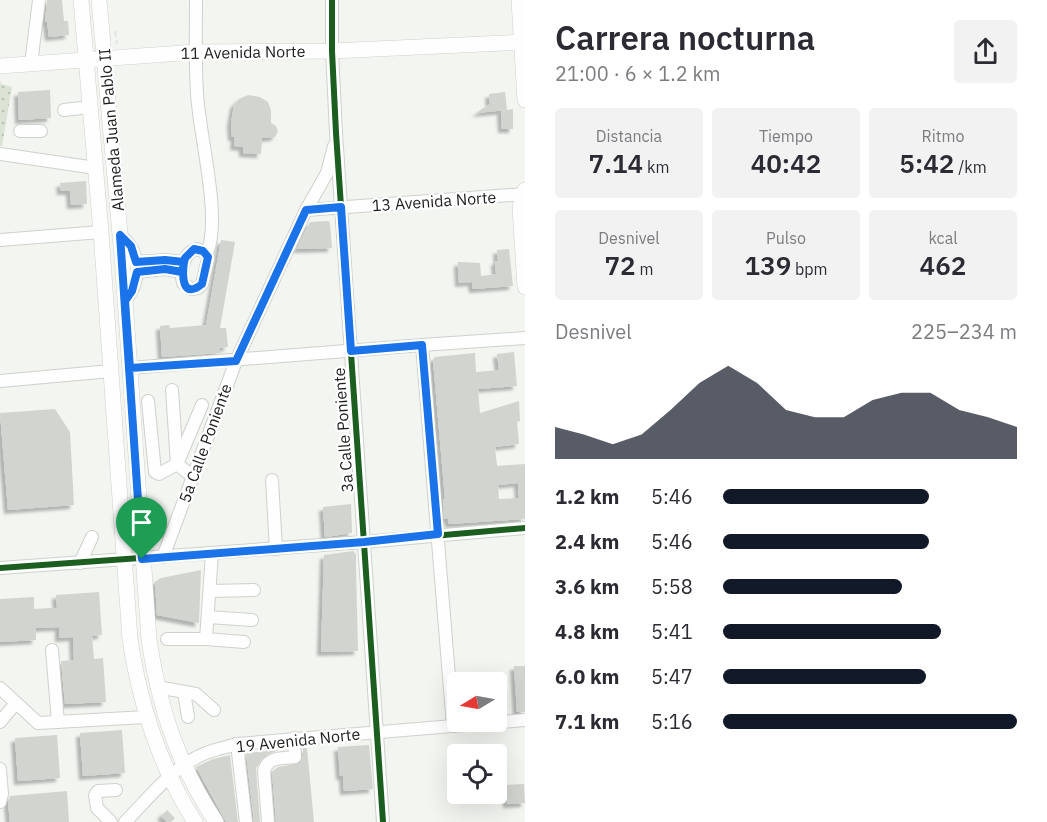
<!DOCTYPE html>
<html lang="es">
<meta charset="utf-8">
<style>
:root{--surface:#fff;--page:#f2f2f3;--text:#2b2b33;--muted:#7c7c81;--accent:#111827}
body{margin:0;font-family:"IBM Plex Sans",sans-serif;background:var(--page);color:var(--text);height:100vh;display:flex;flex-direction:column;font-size:22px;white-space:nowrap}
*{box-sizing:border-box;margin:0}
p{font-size:20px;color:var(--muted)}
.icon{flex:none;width:33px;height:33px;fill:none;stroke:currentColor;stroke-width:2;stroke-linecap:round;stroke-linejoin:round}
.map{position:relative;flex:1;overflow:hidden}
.sheet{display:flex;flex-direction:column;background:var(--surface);width:522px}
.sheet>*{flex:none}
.needle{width:39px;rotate:260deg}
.controls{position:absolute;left:447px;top:672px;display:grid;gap:12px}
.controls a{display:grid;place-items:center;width:60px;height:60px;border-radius:6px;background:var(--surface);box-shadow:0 6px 24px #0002;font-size:30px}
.pin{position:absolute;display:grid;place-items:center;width:51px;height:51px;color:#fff;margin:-62px -26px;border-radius:50% 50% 50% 0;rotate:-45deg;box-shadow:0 0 6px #0007}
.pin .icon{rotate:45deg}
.round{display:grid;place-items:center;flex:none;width:63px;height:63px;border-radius:6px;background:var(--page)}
.headline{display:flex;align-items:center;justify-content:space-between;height:102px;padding:0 30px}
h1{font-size:33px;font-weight:600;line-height:45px}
.figures{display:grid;grid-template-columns:repeat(3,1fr);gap:9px;height:102px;padding:6px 30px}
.figures div{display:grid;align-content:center;border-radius:6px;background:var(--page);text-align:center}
.figures b{font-size:26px;font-weight:600}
.figures small{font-size:16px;font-weight:400}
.figures p{font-size:16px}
.chart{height:168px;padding:12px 30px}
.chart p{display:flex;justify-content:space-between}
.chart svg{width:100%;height:108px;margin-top:6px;fill:var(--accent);opacity:.7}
ul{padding:0 30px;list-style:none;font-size:20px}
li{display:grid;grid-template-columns:96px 72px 1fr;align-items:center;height:45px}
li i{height:15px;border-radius:8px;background:var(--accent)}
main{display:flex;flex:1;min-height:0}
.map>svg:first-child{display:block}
</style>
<main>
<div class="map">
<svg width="525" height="822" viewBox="0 0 525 822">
<defs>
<pattern id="grass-dots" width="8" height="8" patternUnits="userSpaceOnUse" patternTransform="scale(1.5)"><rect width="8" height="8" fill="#dbe3d4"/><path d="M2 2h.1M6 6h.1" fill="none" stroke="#bcc2b5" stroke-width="1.8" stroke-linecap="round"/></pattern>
<filter id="shadow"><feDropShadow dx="-4" dy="4" stdDeviation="1.5" flood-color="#0004"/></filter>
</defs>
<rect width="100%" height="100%" fill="#f2f5f0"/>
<polygon fill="url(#grass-dots)" points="0,80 1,84 12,87 2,146 0,146"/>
<g fill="#d2d4d0" fill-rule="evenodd" filter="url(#shadow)">
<polygon points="47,0 62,0 64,21 68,21 69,35 49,37 47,22 45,22"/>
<polygon points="50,90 51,118 19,120 18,92"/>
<polygon points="505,92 507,110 476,113 490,104 489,94"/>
<polygon points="248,95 260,97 268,102 271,110 271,123 276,126 278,131 275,137 262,138 261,154 243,153 243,147 234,146 235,137 232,137 231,123 234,105 239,99"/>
<polygon points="513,109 513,129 502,129 501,111"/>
<polygon points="86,181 87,204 71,205 70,191 61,191 60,183"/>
<polygon points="326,221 329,221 330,224 332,248 297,249 310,222"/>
<polygon points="221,240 235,242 220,328 226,328 228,347 220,348 220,353 162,357 160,326 169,325 170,328 206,325"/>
<polygon points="509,249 513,286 473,289 472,282 459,283 458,262 480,263 481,276 496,274 495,261 498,261 497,250"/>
<path d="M514,352L517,386L478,389L480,413L519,401L520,421L517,422L519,444L495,447L497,466L525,464V519L449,524L448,518L444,519L443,500L445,499L433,360L435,357L475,353L476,372L499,370L497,354ZM518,483L519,498L499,499L498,485Z"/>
<polygon points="55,409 70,432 74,505 8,510 0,413"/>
<polygon points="351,504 352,533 325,537 323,507"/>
<polygon points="353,551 356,554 356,566 358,651 321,652 324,555"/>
<polygon points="201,570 199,623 157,615 155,582 161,578"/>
<polygon points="99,592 102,635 92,636 94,659 103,658 106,702 65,704 61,661 74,660 73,637 59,638 59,627 36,628 36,640 0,642 0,599 34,597 34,609 49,608 57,608 56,595"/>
<polygon points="514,666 525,666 525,712 517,712"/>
<polygon points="122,730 125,773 83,776 80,733"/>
<polygon points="57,735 60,778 18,781 15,738"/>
<polygon points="369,745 373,789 344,791 343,776 340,776 338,747"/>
<polygon points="303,748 307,748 314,822 276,822 272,772 278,767 300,763 303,757"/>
<polygon points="279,750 264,756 256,768 260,822 254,822 246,753"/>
<polygon points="230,755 238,822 226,822 196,767 213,759"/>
<polygon points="524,784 525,803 507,804 506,785"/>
<polygon points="67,791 69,822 10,822 8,803 10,796"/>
<polygon points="167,810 175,818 171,822 167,822 161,816"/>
</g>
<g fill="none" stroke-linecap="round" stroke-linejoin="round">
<g stroke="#cfd1cd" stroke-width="14">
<g id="minor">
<path d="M196,0C196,31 195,62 197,93C199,135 222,217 207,253"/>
<polyline points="332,0 332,51 336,133 383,822"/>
<polyline points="31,64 39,0"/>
<polyline points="64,110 91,107"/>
<polyline points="20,131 41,131"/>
<polyline points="0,154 96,168"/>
<polyline points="306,210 525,194"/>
<path d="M120,235C141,251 142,281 125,301"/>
<polyline points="0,240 101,232"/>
<path d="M197,249L207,253L208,259L202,284L198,288L191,289L183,283C180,271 183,252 197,249Z"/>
<polyline points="136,262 165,260 184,262"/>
<polyline points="137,272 165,269 182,272"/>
<polyline points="422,345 453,726"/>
<polyline points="130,368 422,345 525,338"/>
<polyline points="0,381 111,371"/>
<polyline points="172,390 177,464 193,477"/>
<polyline points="148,401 155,472 159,474 177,464 202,405"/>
<polyline points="272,480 276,549"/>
<polyline points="163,557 236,361 306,210 327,173 334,146"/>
<polyline points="80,563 92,537"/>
<polyline points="0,568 364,542 525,528"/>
<polyline points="210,591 254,590"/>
<polyline points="208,617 252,620"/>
<polyline points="167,639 206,639 212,553"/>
<polyline points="206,639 244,642"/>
<polyline points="52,650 58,722"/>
<polyline points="157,687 196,694 214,710"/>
<polyline points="0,688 38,723 146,717"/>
<polyline points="184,692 188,717"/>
<polyline points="0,722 16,703"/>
<polyline points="237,744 246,822"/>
<polyline points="0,769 2,794 0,802"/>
<polyline points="111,822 97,808 95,795 98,791 116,790"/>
<path d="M125,822C149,798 173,766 206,753C216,749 227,747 237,744L525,720"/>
<path d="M268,822L264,771C268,756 282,759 295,757L294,738"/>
</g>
</g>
<g stroke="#cfd1cd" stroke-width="16">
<g id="major">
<path d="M81,0L101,232L130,639C140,705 159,766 195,822"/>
<path d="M99,0L122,257L149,640C160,710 177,762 216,822"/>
<polyline points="519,0 525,100"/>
<polyline points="0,66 196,52 332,51 525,42"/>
<polyline points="525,190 520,207 525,287"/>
</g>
</g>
<polyline stroke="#e0e1e0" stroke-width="1.5" stroke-dasharray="6 3" stroke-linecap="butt" points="115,31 117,44"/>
<use href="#minor" stroke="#fdfefd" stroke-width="12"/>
<use href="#major" stroke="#fdfefd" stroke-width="15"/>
<g stroke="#fff" stroke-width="10">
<g id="cycleway">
<polyline points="332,0 332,51 336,133 383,822"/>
<polyline points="0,568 364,542 525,528"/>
</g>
</g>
<use href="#cycleway" stroke="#1b5e20" stroke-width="6"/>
</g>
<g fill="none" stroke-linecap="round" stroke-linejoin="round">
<g stroke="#fff" stroke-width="12">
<path id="route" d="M142,559L364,542L438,534L422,345L351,351L341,207L306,210L236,361L130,368L125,301L132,291L137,272L165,269L182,272L185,258L194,249L203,251L208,257L202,284C182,300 182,276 184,262L165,260L136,262L131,246L120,235L142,559"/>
</g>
<use href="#route" stroke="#1a73e8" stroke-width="8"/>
</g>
<g text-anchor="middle" stroke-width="4.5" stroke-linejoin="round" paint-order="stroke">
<g font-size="16" fill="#1d1f1c" stroke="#fff">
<text transform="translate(243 52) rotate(-1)" y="6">11 Avenida Norte</text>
<text transform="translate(111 130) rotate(-95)" y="6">Alameda Juan Pablo II</text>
<text transform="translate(434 201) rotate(-4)" y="6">13 Avenida Norte</text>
<text transform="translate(343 430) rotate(-94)" y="6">3a Calle Poniente</text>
<text transform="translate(205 443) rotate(-70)" y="6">5a Calle Poniente</text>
<text transform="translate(298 740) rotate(-6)" y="6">19 Avenida Norte</text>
</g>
</g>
</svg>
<div class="controls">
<a><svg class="needle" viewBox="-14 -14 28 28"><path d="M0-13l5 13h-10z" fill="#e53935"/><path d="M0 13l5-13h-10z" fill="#7c7c81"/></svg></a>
<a><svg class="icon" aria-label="locate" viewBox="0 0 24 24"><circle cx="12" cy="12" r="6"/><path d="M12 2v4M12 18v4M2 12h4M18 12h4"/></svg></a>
</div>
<div class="pin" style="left:142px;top:559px;background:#1e9e55"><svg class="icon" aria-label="arrive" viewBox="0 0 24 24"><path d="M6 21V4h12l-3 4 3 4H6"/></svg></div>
</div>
<section class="sheet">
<div class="headline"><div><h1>Carrera nocturna</h1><p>21:00 · 6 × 1.2 km</p></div><a class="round"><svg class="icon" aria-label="share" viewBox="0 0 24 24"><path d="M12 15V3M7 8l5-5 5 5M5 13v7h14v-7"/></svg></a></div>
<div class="figures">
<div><p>Distancia</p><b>7.14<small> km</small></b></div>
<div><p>Tiempo</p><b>40:42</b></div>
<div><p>Ritmo</p><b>5:42<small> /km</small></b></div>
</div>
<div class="figures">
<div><p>Desnivel</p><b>72<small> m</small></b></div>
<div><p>Pulso</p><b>139<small> bpm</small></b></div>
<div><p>kcal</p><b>462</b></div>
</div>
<div class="chart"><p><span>Desnivel</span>225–234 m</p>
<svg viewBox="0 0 160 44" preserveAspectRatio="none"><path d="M0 44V31L10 34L20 38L30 34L40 24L50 13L60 6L70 13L80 24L90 27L100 27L110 20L120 17L130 17L140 24L150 27L160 31V44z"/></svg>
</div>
<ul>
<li><b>1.2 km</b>5:46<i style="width:70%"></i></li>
<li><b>2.4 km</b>5:46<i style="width:70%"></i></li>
<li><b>3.6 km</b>5:58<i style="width:61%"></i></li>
<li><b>4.8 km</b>5:41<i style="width:74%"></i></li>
<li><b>6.0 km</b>5:47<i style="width:69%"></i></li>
<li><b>7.1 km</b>5:16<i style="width:100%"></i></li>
</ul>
</section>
</main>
